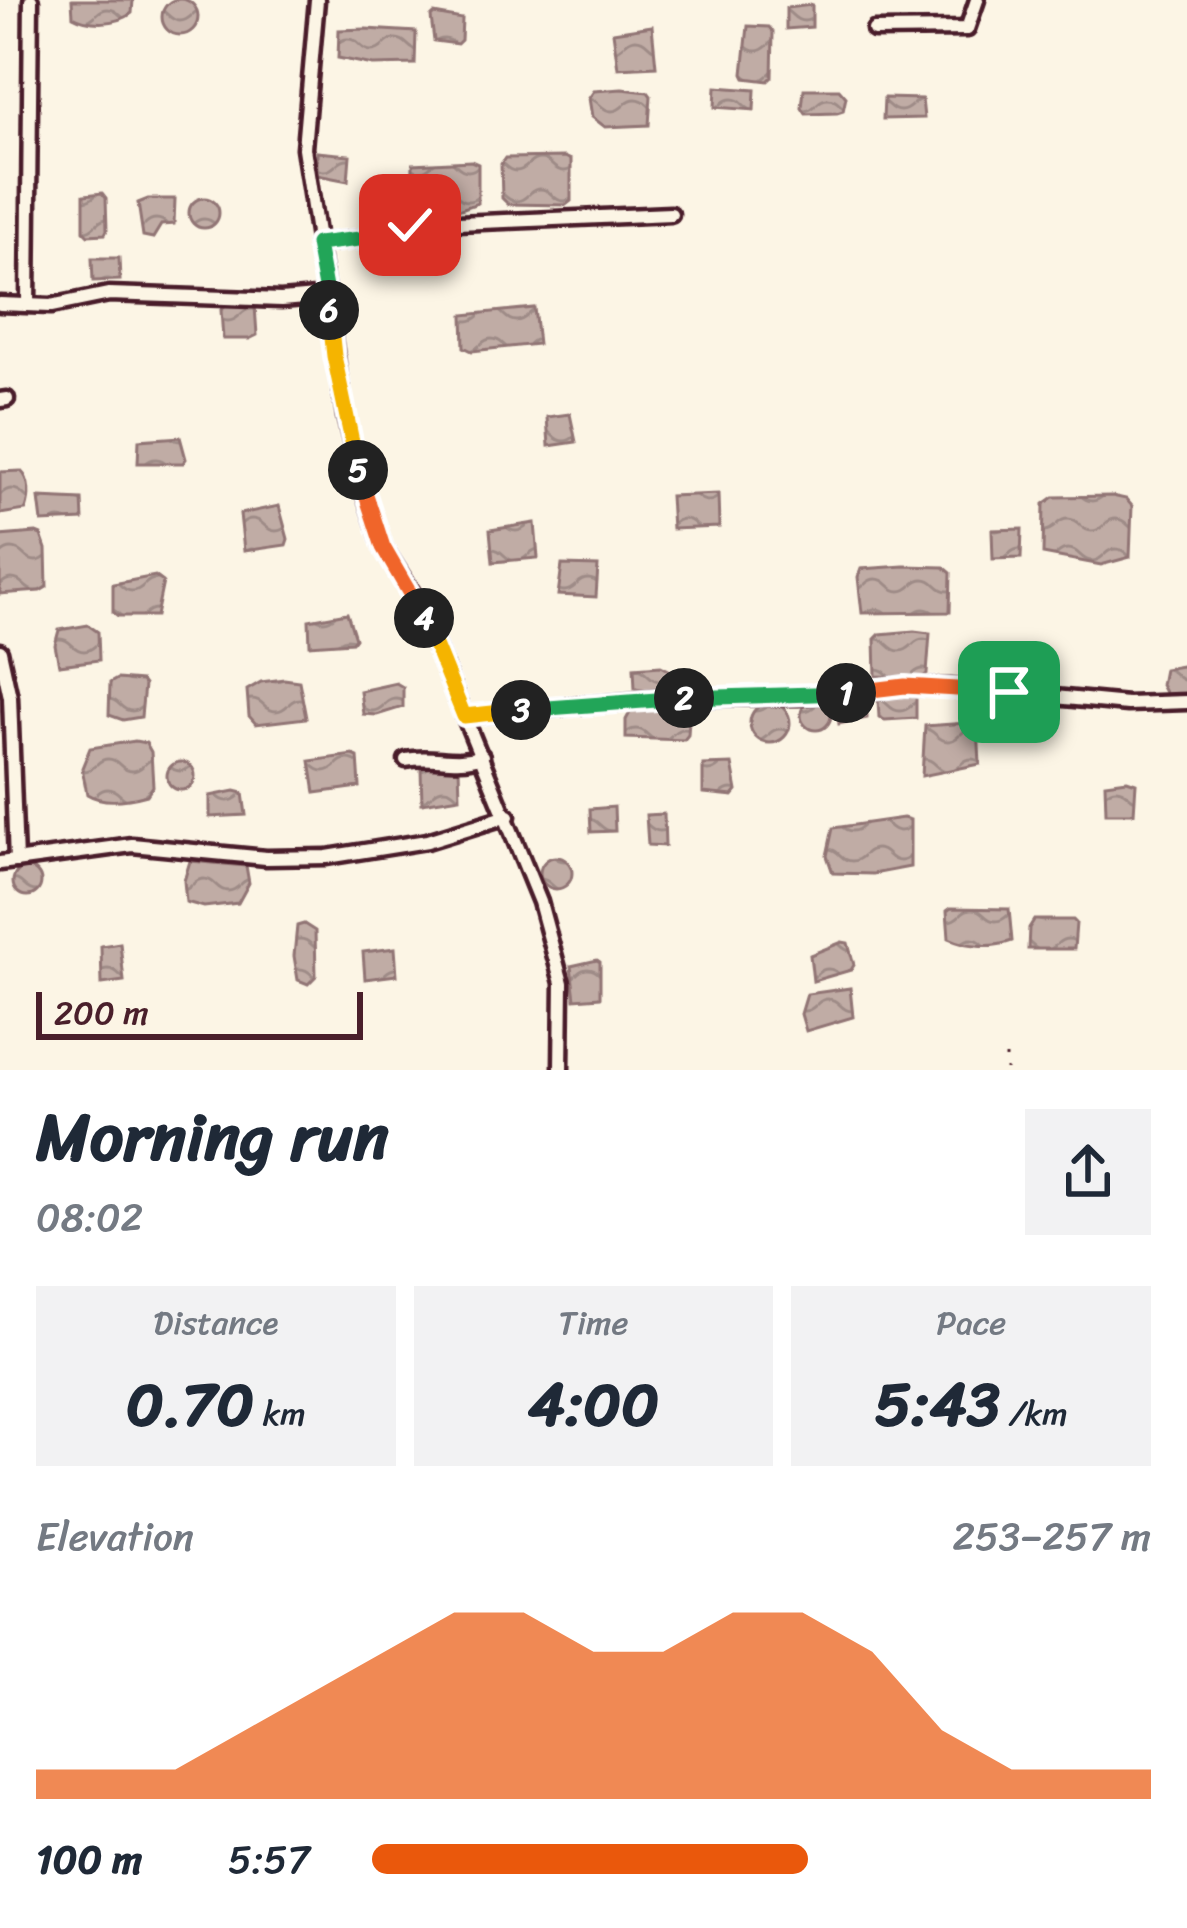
<!DOCTYPE html>
<meta charset="utf-8">
<style>
:root{--surface:#fff;--page:#f2f2f3;--text:#1f2937;--muted:#747a83;--accent:#ea580c}
body{margin:0;font-family:Sriracha,sans-serif;background:var(--page);color:var(--text);height:100vh;display:flex;flex-direction:column;font-size:45px;white-space:nowrap}
*{box-sizing:border-box;margin:0}
p{font-size:39px;color:var(--muted)}
.icon{flex:none;width:66px;height:66px;fill:none;stroke:currentColor;stroke-width:2;stroke-linecap:round;stroke-linejoin:round}
.map{position:relative;height:1070px;overflow:hidden}
.drawer{display:flex;flex-direction:column;background:var(--surface);flex:1}
.drawer>*{flex:none}
.scale{position:absolute;left:36px;bottom:30px;width:327px;box-sizing:border-box;padding-left:12px;border:6px solid #4a1f2b;border-top:0;font-size:33px;line-height:42px;white-space:nowrap;color:#4a1f2b;-webkit-text-stroke:9px #fcf5e5;paint-order:stroke}
.pin{position:absolute;display:grid;place-items:center;width:102px;height:102px;color:#fff;margin:-51px;border-radius:24px;box-shadow:0 6px 18px #0006}
.km{position:absolute;width:60px;height:60px;margin:-30px;border-radius:50%;background:#222;color:#fff;font-size:33px;line-height:60px;text-align:center}
.round{display:grid;place-items:center;flex:none;width:126px;height:126px;border-radius:0px;background:var(--page)}
.head{display:flex;align-items:center;justify-content:space-between;height:204px;padding:0 36px}
h1{font-size:66px;font-weight:700;line-height:90px}
.metrics{display:grid;grid-template-columns:repeat(3,1fr);gap:18px;height:204px;padding:12px 36px}
.metrics div{display:grid;align-content:center;border-radius:0px;background:var(--page);text-align:center}
.metrics b{font-size:60px;font-weight:700}
.metrics small{font-size:33px;font-weight:400}
.metrics p{font-size:33px}
.chart{height:336px;padding:24px 36px}
.chart p{display:flex;justify-content:space-between}
.chart svg{width:100%;height:216px;margin-top:12px;fill:var(--accent);opacity:.7}
ul{padding:0 36px;list-style:none;font-size:39px}
li{display:grid;grid-template-columns:192px 144px 1fr;align-items:center;height:90px}
li i{height:30px;border-radius:15px;background:var(--accent)}
.map>svg:first-child{display:block}
</style>
<div class="map">
<svg width="1187" height="1070" viewBox="0 0 1187 1070">
<defs>
<pattern id="water-waves" width="16" height="10" patternUnits="userSpaceOnUse" patternTransform="scale(3)"><rect width="16" height="10" fill="#c0aca5"/><path d="M0 5q4-4 8 0t8 0" fill="none" stroke="#9e8b87"/></pattern>
</defs>
<rect width="100%" height="100%" fill="#fcf5e5"/>
<filter id="ink" filterUnits="userSpaceOnUse"><feTurbulence type="fractalNoise" baseFrequency=".00833" numOctaves="2"/><feDisplacementMap in="SourceGraphic" scale="24" xChannelSelector="R" yChannelSelector="G"/><feConvolveMatrix kernelMatrix="1 2 1 2 8 2 1 2 1" color-interpolation-filters="sRGB"/></filter>
<g filter="url(#ink)">
<g fill="url(#water-waves)" stroke="#917474" stroke-width="3">
<circle cx="180" cy="17" r="18"/>
<path d="M72,0H133L132,13C117,25 89,25 73,16Z"/>
<polygon points="812,5 812,27 786,29 786,8"/>
<polygon points="434,14 462,19 461,40 457,44 434,41 431,17"/>
<polygon points="652,26 656,66 618,68 613,32"/>
<polygon points="748,26 769,27 773,32 772,77 768,81 745,78 743,74"/>
<polygon points="366,29 416,32 415,64 373,65 338,58 339,30"/>
<polygon points="716,87 755,90 754,110 715,107"/>
<polygon points="622,89 648,92 651,96 649,125 605,127 592,117 589,98 594,91"/>
<polygon points="804,89 839,89 846,97 843,111 837,113 806,114 802,108"/>
<polygon points="884,98 922,99 924,118 883,119"/>
<polygon points="317,152 350,155 348,181 317,175"/>
<polygon points="565,157 571,160 571,201 566,205 508,204 502,198 501,164 505,158"/>
<polygon points="471,161 478,164 478,203 455,211 412,209 413,164"/>
<polygon points="102,193 106,198 107,230 105,234 88,235 84,231 84,195"/>
<circle cx="204" cy="213" r="15"/>
<polygon points="148,199 175,199 174,224 161,225 153,238 143,236 138,203"/>
<polygon points="92,258 119,258 120,280 93,281"/>
<polygon points="226,306 255,306 257,335 249,339 223,339 221,310"/>
<polygon points="534,308 538,344 472,351 464,347 463,315"/>
<polygon points="570,414 576,442 549,446 547,417"/>
<polygon points="180,437 186,459 183,463 138,463 139,440"/>
<path d="M21,471C31,480 30,498 26,510L0,514V472Z"/>
<polygon points="718,494 719,527 672,529 670,496"/>
<polygon points="1112,496 1126,499 1132,506 1130,557 1101,565 1043,554 1044,504 1054,497"/>
<polygon points="39,498 82,500 83,520 42,522"/>
<polygon points="279,506 288,539 286,545 244,551 240,514"/>
<polygon points="535,523 538,558 493,562 490,530"/>
<polygon points="1022,529 1021,558 993,559 992,530"/>
<polygon points="36,533 41,535 46,549 47,587 40,591 0,594 0,536"/>
<polygon points="562,565 598,566 596,597 558,595"/>
<polygon points="904,566 944,567 951,573 950,612 862,613 858,577 861,569"/>
<polygon points="155,576 163,582 156,616 118,616 113,612 113,584"/>
<polygon points="347,613 355,638 352,642 310,645 309,620"/>
<polygon points="88,625 98,632 99,660 59,665 55,645 59,630"/>
<polygon points="914,631 930,633 927,674 922,678 876,676 875,639 880,634"/>
<polygon points="1187,665 1187,696 1167,696 1161,685 1164,669"/>
<polygon points="661,666 671,671 669,689 654,692 635,689 634,668"/>
<polygon points="117,679 141,681 144,685 141,717 123,720 109,715 110,683"/>
<polygon points="284,679 299,681 306,718 256,724 249,716 247,690 261,682"/>
<polygon points="396,683 403,687 403,707 377,715 363,714 360,691"/>
<polygon points="883,694 913,695 916,698 916,718 885,720 879,717 878,700"/>
<polygon points="851,696 867,697 867,718 839,724 836,701"/>
<circle cx="816" cy="715" r="15"/>
<circle cx="770" cy="723" r="20"/>
<polygon points="668,704 690,706 688,735 684,740 626,738 626,720 633,707"/>
<polygon points="967,723 978,727 980,764 922,776 925,726"/>
<path d="M135,741L146,743L151,752L153,786L147,795C129,800 103,804 87,794L82,768L90,748Z"/>
<polygon points="353,755 358,757 360,787 315,793 310,761"/>
<circle cx="181" cy="776" r="14"/>
<polygon points="428,763 459,767 460,797 422,803 421,769"/>
<polygon points="732,764 737,791 733,796 703,793 703,765"/>
<polygon points="1127,780 1136,783 1134,813 1106,813 1105,783"/>
<polygon points="235,791 243,793 246,815 210,817 210,796"/>
<polygon points="614,807 615,831 591,832 590,809"/>
<polygon points="664,814 665,846 648,845 646,815"/>
<polygon points="903,818 910,820 910,867 873,874 833,873 827,856 833,828"/>
<circle cx="556" cy="873" r="16"/>
<polygon points="190,861 246,866 249,883 238,903 204,907 186,902 184,881"/>
<circle cx="27" cy="882" r="14"/>
<path d="M951,908L1009,909L1012,941C993,948 968,947 949,938L947,911Z"/>
<polygon points="1034,920 1073,920 1076,923 1074,949 1028,949 1029,928"/>
<polygon points="304,924 315,931 316,976 308,984 298,980 294,956 297,926"/>
<polygon points="842,942 848,943 854,965 851,970 813,981 810,955"/>
<polygon points="120,943 124,981 102,984 101,946"/>
<polygon points="395,948 397,975 365,979 363,952"/>
<polygon points="597,960 600,962 600,997 575,999 571,966"/>
<polygon points="850,988 853,1017 806,1031 801,1014 807,994"/>
</g>
<g fill="none" stroke-linecap="round" stroke-linejoin="round">
<g stroke="#4a1f2b" stroke-width="21">
<g id="minor">
<polyline points="317,0 304,148 345,416 362,487 383,547 417,600 540,902 562,983 561,1070"/>
<polyline points="874,30 967,29 977,0"/>
<polyline points="317,244 385,236 410,225 671,214"/>
<polyline points="0,304 51,306 109,294 281,300 327,296"/>
<polyline points="28,304 31,0"/>
<polyline points="0,400 7,399"/>
<polyline points="0,651 10,697 16,861"/>
<polyline points="464,716 664,698 798,697 905,687 950,687 1127,704 1187,702"/>
<path d="M406,760C434,754 454,766 482,756"/>
<polyline points="0,863 132,845 266,858 327,857 427,841 508,816"/>
</g>
</g>
<polyline stroke="#4a1f2b" stroke-width="3" stroke-dasharray="3 9" stroke-linecap="butt" points="1006,1056 1006,1070"/>
<use href="#minor" stroke="#fcf5e5" stroke-width="12"/>
</g>
</g>
<g fill="none" stroke-linecap="round" stroke-linejoin="round" filter="url(#ink)">
<g stroke="#fff" stroke-width="24">
<polyline id="split-1" points="846,693 905,686 1009,692"/>
</g>
<g stroke="#fff" stroke-width="24">
<polyline id="split-2" points="684,698 846,693"/>
</g>
<g stroke="#fff" stroke-width="24">
<polyline id="split-3" points="521,710 684,698"/>
</g>
<g stroke="#fff" stroke-width="24">
<polyline id="split-4" points="424,618 464,716 521,710"/>
</g>
<g stroke="#fff" stroke-width="24">
<polyline id="split-5" points="358,470 383,547 424,618"/>
</g>
<g stroke="#fff" stroke-width="24">
<polyline id="split-6" points="329,310 334,356 358,470"/>
</g>
<g stroke="#fff" stroke-width="24">
<polyline id="split-7" points="329,310 317,244 385,236 410,225"/>
</g>
<use href="#split-1" stroke="#f0652b" stroke-width="15"/>
<use href="#split-2" stroke="#22a559" stroke-width="15"/>
<use href="#split-3" stroke="#22a559" stroke-width="15"/>
<use href="#split-4" stroke="#f5b400" stroke-width="15"/>
<use href="#split-5" stroke="#f0652b" stroke-width="15"/>
<use href="#split-6" stroke="#f5b400" stroke-width="15"/>
<use href="#split-7" stroke="#22a559" stroke-width="15"/>
</g>
</svg>
<div class="scale">200 m</div>
<div class="pin" style="left:1009px;top:692px;background:#1e9e55"><svg class="icon" aria-label="arrive" viewBox="0 0 24 24"><path d="M6 21V4h12l-3 4 3 4H6"/></svg></div>
<div class="pin" style="left:410px;top:225px;background:#d93025"><svg class="icon" aria-label="check" viewBox="0 0 24 24"><path d="M5 12l5 5 9-10"/></svg></div>
<b class="km" style="left:846px;top:693px">1</b>
<b class="km" style="left:684px;top:698px">2</b>
<b class="km" style="left:521px;top:710px">3</b>
<b class="km" style="left:424px;top:618px">4</b>
<b class="km" style="left:358px;top:470px">5</b>
<b class="km" style="left:329px;top:310px">6</b>
</div>
<section class="drawer">
<div class="head"><div><h1>Morning run</h1><p>08:02</p></div><a class="round"><svg class="icon" aria-label="share" viewBox="0 0 24 24"><path d="M12 15V3M7 8l5-5 5 5M5 13v7h14v-7"/></svg></a></div>
<div class="metrics">
<div><p>Distance</p><b>0.70<small> km</small></b></div>
<div><p>Time</p><b>4:00</b></div>
<div><p>Pace</p><b>5:43<small> /km</small></b></div>
</div>
<div class="chart"><p><span>Elevation</span>253–257 m</p>
<svg viewBox="0 0 160 44" preserveAspectRatio="none"><path d="M0 44V38L10 38L20 38L30 30L40 22L50 14L60 6L70 6L80 14L90 14L100 6L110 6L120 14L130 30L140 38L150 38L160 38V44z"/></svg>
</div>
<ul>
<li><b>100 m</b>5:57<i style="width:56%"></i></li>
</ul>
</section>
